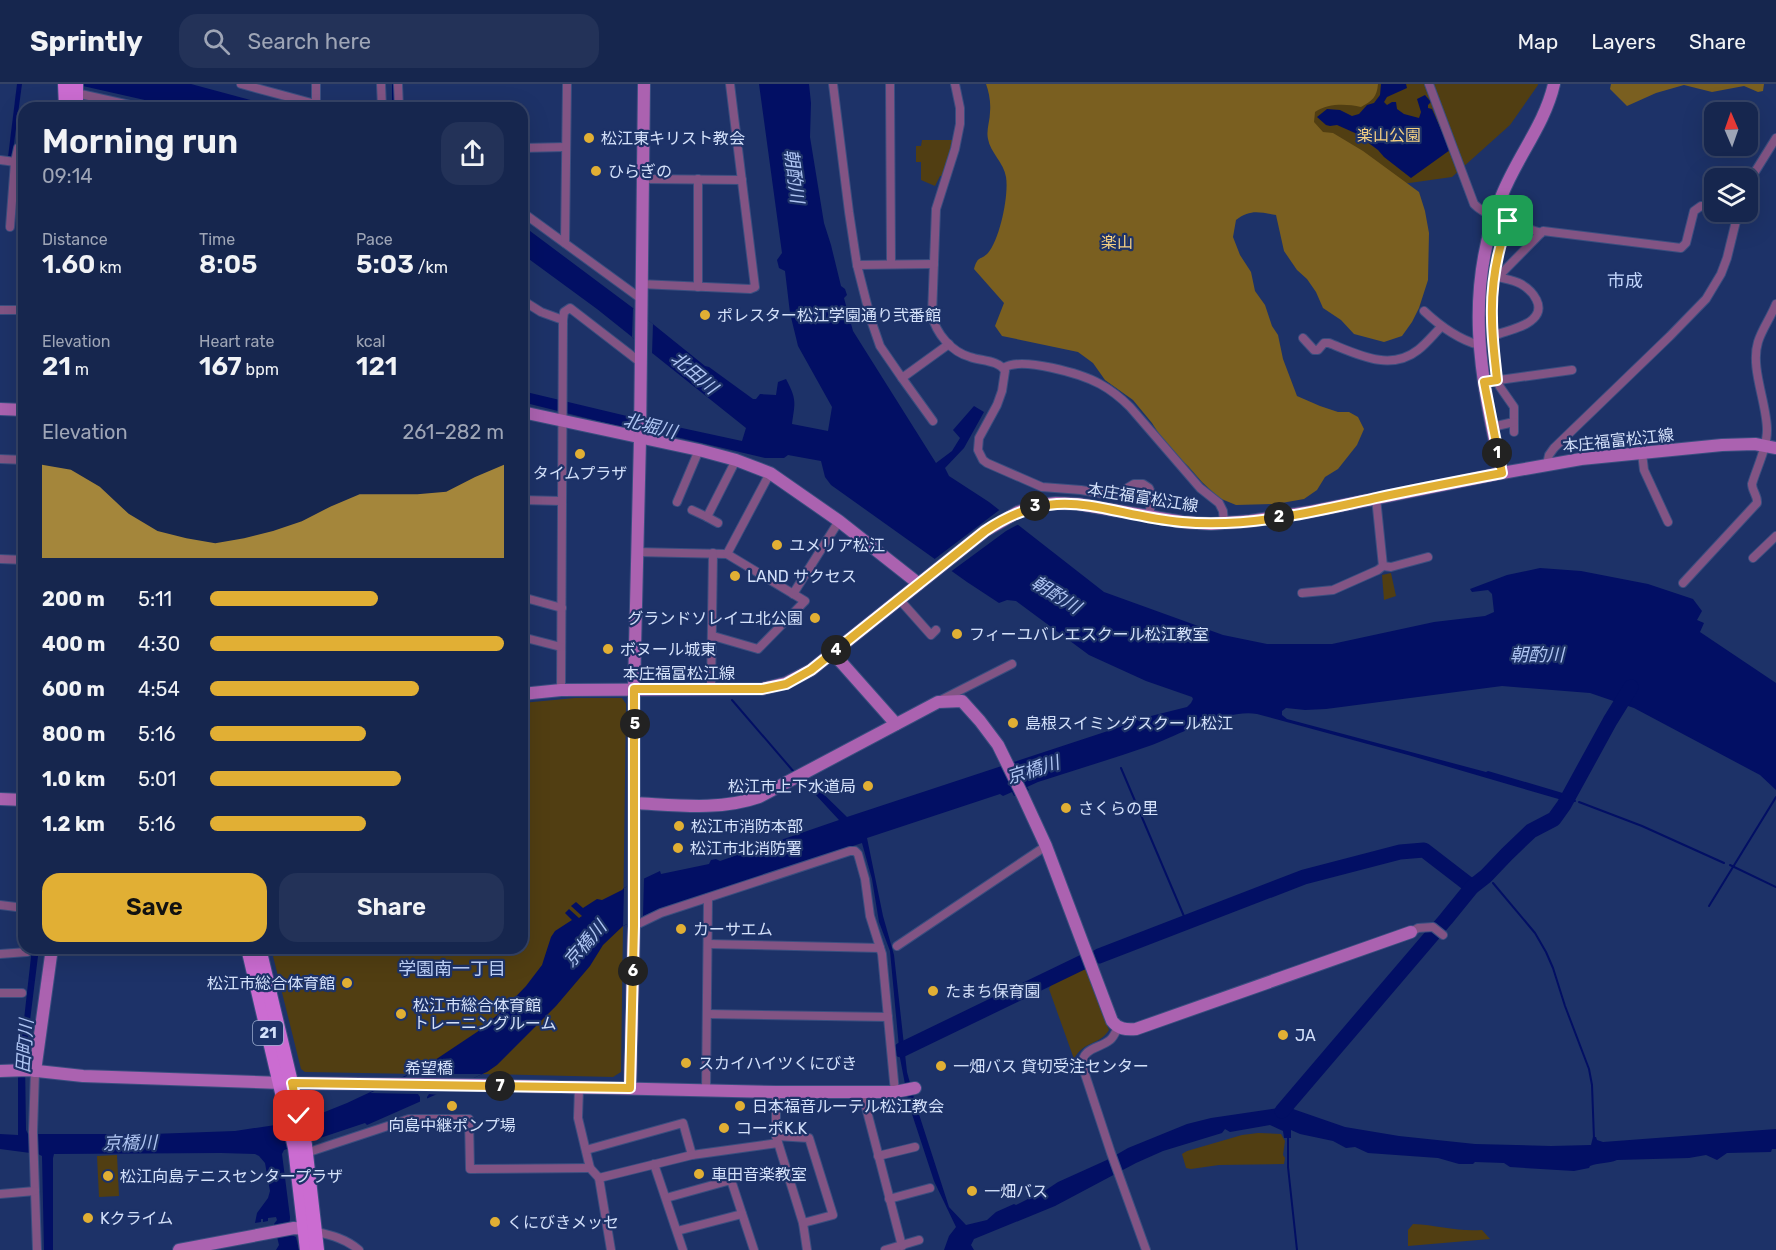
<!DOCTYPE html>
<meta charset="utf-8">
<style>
:root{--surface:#16264e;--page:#233258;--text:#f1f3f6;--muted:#9ea5b6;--line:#354366;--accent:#e1af34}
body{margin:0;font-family:Rubik,"Noto Sans JP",sans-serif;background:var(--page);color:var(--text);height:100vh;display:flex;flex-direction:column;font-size:22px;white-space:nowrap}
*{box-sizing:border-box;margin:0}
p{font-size:20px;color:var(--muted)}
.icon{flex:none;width:33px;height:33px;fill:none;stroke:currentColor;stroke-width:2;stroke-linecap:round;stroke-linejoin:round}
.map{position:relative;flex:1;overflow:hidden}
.details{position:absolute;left:18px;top:18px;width:510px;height:852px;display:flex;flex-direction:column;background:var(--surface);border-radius:18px;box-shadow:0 6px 24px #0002,0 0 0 2px var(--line)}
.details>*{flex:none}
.needle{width:39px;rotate:358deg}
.tools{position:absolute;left:1704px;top:18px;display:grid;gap:12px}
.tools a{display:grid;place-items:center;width:54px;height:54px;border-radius:12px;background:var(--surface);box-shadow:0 6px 24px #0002,0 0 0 2px var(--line);font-size:30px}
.pin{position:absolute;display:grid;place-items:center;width:51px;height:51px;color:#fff;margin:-26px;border-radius:12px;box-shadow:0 3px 9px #0006}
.km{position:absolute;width:30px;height:30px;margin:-15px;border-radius:50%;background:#222;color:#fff;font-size:16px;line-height:30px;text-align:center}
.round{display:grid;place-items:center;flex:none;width:63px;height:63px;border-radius:18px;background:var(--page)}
.headline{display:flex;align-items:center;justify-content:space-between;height:102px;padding:0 24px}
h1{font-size:33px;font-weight:600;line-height:45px}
.metrics{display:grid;grid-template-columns:repeat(3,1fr);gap:9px;height:102px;padding:6px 24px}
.metrics div{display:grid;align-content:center}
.metrics b{font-size:26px;font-weight:600}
.metrics small{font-size:16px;font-weight:400}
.metrics p{font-size:16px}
.chart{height:168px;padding:12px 24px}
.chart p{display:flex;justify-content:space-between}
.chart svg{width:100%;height:108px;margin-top:6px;fill:var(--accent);opacity:.7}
.action{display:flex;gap:12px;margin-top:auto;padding:12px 24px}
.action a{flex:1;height:69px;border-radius:18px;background:var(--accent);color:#111;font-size:24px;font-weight:600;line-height:69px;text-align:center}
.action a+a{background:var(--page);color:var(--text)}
ul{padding:0 24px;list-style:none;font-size:20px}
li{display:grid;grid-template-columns:96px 72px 1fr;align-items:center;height:45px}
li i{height:15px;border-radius:8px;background:var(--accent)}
header{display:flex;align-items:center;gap:36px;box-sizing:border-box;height:84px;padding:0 30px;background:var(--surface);border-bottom:2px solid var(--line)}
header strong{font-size:28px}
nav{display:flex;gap:33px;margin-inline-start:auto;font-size:21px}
.search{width:420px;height:54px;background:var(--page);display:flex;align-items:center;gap:15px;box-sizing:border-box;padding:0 21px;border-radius:18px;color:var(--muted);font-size:22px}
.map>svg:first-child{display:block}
</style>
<header>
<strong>Sprintly</strong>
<div class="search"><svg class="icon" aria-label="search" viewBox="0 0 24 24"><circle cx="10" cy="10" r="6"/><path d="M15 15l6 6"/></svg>Search here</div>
<nav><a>Map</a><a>Layers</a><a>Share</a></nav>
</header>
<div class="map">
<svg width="1776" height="1166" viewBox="0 0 1776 1166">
<rect width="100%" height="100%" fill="#1d3268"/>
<g fill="#513e12">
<polygon points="1236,0 1538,0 1538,1 1510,41 1452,93 1381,103"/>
<polygon points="922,56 955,56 944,92 940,92 935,102 921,96 921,78 916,78 916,62 921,62"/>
<polygon points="1137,404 1143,407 1147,412 1144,421 1107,414 1120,413 1132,405"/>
<polygon points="1391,489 1396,512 1384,516 1382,491"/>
<polygon points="575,614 622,614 626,620 621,988 613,993 482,990 420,987 418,990 305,988 301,985 271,864 522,864 522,619"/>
<path d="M1085,882L1109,946C1099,962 1084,956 1074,975L1049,905L1054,895Z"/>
<polygon points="1258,1049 1281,1050 1285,1057 1283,1071 1285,1074 1284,1080 1219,1081 1191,1085 1186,1084 1182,1070 1187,1067 1242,1051"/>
<polygon points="117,1071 119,1112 99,1113 97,1072"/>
<path d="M1413,1140C1437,1141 1458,1148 1482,1146L1490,1155L1408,1162V1146Z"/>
</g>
<g fill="#7a5f20">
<path d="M986,0H1378C1377,13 1372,17 1361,23C1346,20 1329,19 1315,28L1314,38L1323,48L1333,49L1363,67L1419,108L1425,127L1429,149L1428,196L1419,224L1412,238L1402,252L1384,258L1354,250L1341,236L1323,224L1316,208L1307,195L1297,186L1284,167L1276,131C1259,128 1250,125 1236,136L1233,153L1240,171L1251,188L1255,207L1265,221L1272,242L1278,251L1283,275L1297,312L1320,322L1338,328H1349L1358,333L1364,345L1357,361L1338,385L1325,393L1317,406L1304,415L1276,420L1236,421L1219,414L1202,398L1188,382L1168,364L1152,339L1133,316L1105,296L1093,279L1078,268L1002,252L995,242L1004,219L974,185C978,171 980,177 988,169C1000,155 1009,111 1006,93C1004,79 990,68 988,55C986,46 990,37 990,28C991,19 989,8 986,0Z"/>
<polygon points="1611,0 1764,0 1763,7 1758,8 1744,2 1712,8 1684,1 1656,9 1627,22 1610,5"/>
</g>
<g fill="#020f64">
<polygon points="17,0 22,0 12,74 8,73"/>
<polygon points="74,0 191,0 280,24 180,24"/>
<path d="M759,0H809L811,19L810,53L824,139L831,161L841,202L845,205L847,211L844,214L853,247L936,379L952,367L960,354L953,346L974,322L984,328L964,364L945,384L949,392L989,418L1104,508L1223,551L1267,560H1332L1434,538L1485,532L1494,528L1492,510L1488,506L1472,508L1470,505L1507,491L1540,484L1581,487L1648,500L1693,515L1702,527L1697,536L1704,539L1700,548L1776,599V706L1760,691L1634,624L1590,609L1502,602L1326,625L1305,626L1286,624L1282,627V631L1287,635L1486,688L1488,687L1566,710L1562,716L1408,671L1257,630C1226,625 1181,650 1152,661C1114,674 1076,686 1038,698L1027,703L1029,706L1014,712L1012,708L1003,712L1000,710L867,754L883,832L894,871L907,988L916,1021L949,1123L966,1141L987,1136L996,1128L1014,1120L1016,1121L1046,1106L1058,1098L1109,1075L1128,1064L1187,1040L1211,1034L1279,1024L1290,1010L1298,1013L1295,1018L1293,1025L1345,1043L1399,1052L1475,1060L1551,1062L1591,1061L1593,1053H1596L1597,1056L1603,1058L1776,1045V1065H1772L1771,1068L1727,1069L1717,1076L1706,1071L1689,1074L1617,1076C1608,1080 1600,1078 1590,1082L1589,1084L1574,1087L1510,1083L1504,1079L1475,1078L1473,1080H1459L1438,1074L1368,1069L1355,1063L1346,1064L1333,1057L1300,1050L1291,1046V1054H1284L1283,1047L1270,1041L1230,1048L1225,1045L1222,1049L1163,1067L1136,1079L1055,1122L974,1155L971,1161L974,1166H944L949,1152L956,1143L934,1097L909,1021L900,974L890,867L879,838L872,795L862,759L659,825L623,842L603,861L590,882L556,922L497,981L487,988L367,1041L365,1039L284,1066L282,1070L290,1133L289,1150L296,1153L299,1166H276L279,1161L274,1140L277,1136L276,1133L268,1134V1137L263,1138V1135H261V1138L255,1139L257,1129L268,1114L270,1107L265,1079L259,1072L255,1070L221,1069L54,1070L53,1074V1166H44L42,1072L38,1070L0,1065V1050L18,1051V989L32,864H39L25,977L26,1046L28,1050H152L235,1047L282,1040L312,1033L347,1019L426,982L480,946L503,926L526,902L542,881L551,853L555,847L572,836L565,829L569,825L579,834L582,832L571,822L576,818L583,824L597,815L602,816L622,806L624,804L660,787L661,790L709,780L711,776L716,775L720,777L839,736L802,696L806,693L847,733L1120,643L1131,637L1187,623L1191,619L1193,615L1192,613L1146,597L1089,571L1016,517L1007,516L999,519L967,498L831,401L825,393L821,377L788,371L784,374H765L651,347L630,345L522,318V307L631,333L742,357L746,344L597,225L522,170V141L633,224L705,282L709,283L753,315H756L760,310L776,311L778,298L786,295C797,316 795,318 792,340L828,347L832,323L798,262L790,229L785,187L779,184L777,176L782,169Z"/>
<polygon points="1381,0 1406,0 1407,4 1387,13 1384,18 1387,21 1392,18 1396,18 1397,25 1404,30 1419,34 1421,28 1417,15 1425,11 1431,18 1428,21 1428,24 1432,25 1450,66 1411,94 1384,73 1378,66 1355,49 1337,41 1330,42 1326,41 1317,33 1327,25 1340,26 1352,32 1359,30 1367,21 1374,19 1380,11"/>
</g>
<g fill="#1d3268">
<polygon points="633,224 653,240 652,270 632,253"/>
<polygon points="1002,424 1021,439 1006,447 949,489 932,477"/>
<polygon points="644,794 643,832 623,842 624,804"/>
<polygon points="420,982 427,982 427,988 429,990 482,990 439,1011 429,1010 427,1013 427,1019 420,1019 420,1013 418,1010 370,1009 411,990 418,990 420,987"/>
</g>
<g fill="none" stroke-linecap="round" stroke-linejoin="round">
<g stroke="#020f64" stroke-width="2">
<polyline points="393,1 393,24"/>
<polyline points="732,616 794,688"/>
<polyline points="1121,684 1186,837"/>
<polyline points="1562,713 1566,717 1575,717"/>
<polyline points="1579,718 1642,742 1724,779"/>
<polyline points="1730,781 1776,803"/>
<polyline points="1486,792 1490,795"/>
<polyline points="1493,799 1535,849 1546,868 1553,884 1565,922 1589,985 1592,1001 1594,1055"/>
<polyline points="1709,822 1776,713"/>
<polyline points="1288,1052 1288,1083 1297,1166"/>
</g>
<g stroke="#020f64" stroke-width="15">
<polyline points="1099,872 1304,793 1400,768 1424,766 1472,803"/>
<polyline points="901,966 1083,878"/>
<polyline points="1282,1027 1446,835 1472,803 1486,792 1507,770 1531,747 1554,735 1564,721 1610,637 1631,603"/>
</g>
<g stroke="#3a4e7f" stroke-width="10">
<g id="street">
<polyline points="241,0 330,24"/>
<polyline points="316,0 316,19"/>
<polyline points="381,0 382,24"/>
<polyline points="398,0 399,24"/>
<polyline points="833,0 849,128 857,181 871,236 880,262 902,294 949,260"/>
<polyline points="890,0 891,180"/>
<path d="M955,0L960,24V40L955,65L936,125L932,231C936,250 952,268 970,273C981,277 999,276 1005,287L1002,307L997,321L979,354L978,366L983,376L987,379L1042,403L1081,406L1110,411L1119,409L1134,400H1143L1149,404L1152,411L1149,434"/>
<path d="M1429,0L1474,120C1487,134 1522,142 1541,149"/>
<polyline points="76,9 143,24"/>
<polyline points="522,64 566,63"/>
<polyline points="0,76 15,78"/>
<polyline points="643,95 742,96"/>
<polyline points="1748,99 1776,54"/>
<polyline points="522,128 640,214"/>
<polyline points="1508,137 1499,166 1492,214 1493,252 1497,296 1500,303 1514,323 1514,348"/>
<polyline points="10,143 15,78 18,64"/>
<polyline points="565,159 567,0"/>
<polyline points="857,181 934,180"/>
<polyline points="1493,198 1543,147 1681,164 1686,159 1694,127 1701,122 1714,125"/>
<polyline points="640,200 750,205 755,203 730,0"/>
<polyline points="698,203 698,95"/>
<polyline points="522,216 541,228 563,236 561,606"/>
<polyline points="0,226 24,226"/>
<path d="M1424,227C1440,242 1457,255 1479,261"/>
<polyline points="563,236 564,228 570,224 640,278"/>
<path d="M1493,252C1505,247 1524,244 1533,235C1546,223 1533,207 1521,200C1514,196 1506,195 1498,193"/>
<path d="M1303,254L1314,266H1318L1324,259H1329C1357,270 1390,288 1418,266C1426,260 1434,250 1441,243"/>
<path d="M1004,284C1021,272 1082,290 1100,300C1111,306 1121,314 1130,323L1200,404L1219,419L1223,427L1224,439"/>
<polyline points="902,294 933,337"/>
<polyline points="1492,297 1572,286"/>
<polyline points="1492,343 1514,338"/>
<polyline points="1642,369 1644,386 1668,438"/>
<polyline points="0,375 24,376"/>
<polyline points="1547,380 1549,371 1554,364 1670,252 1706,215 1721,190 1727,174 1738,129 1728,128"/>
<polyline points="1376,414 1383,482 1391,483 1428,473"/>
<polyline points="522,416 562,417"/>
<polyline points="677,418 699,366"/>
<polyline points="692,426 707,433 736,376"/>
<polyline points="707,433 718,439"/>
<polyline points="636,468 727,470 805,517 758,565 713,552"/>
<polyline points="727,470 770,389"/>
<polyline points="1753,474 1776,452"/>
<polyline points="0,475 24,476"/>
<path d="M1683,499L1757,419C1758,412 1752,407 1752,400C1757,383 1767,364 1767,346C1767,319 1750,284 1758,258C1762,245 1771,233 1776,220"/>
<polyline points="1302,509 1333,506 1378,486 1383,482"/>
<polyline points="793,510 839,437"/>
<polyline points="522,513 562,524"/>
<polyline points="899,515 931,551 936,546"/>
<polyline points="522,553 561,563"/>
<polyline points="711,606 713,469"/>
<polyline points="941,616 1012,580"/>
<polyline points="0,821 24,824"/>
<polyline points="634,842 661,829 850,767 855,767 858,770 865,795 870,832 882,870 895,1008"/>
<polyline points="1411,848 1418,844 1433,843 1443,851"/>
<polyline points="708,860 880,864"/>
<polyline points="897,862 1046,762"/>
<polyline points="0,870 27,868"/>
<polyline points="0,909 22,909"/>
<polyline points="707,930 888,933"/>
<path d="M1118,943C1116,947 1114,953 1110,956C1099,965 1083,963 1082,981L1111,1069L1146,1166"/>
<polyline points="35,987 33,1048 37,1166"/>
<polyline points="579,1004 578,1034 590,1084 599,1094 611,1166"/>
<polyline points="706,1007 708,814"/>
<polyline points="776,1008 776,1052 803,1139 807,1166"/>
<polyline points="862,1008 902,1162"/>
<polyline points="776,1052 809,1054 833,1131 803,1139"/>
<polyline points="586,1066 683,1039 692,1071"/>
<polyline points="306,1069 409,1035 469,1035 470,1085 590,1084"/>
<polyline points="878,1072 915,1063"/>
<polyline points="654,1080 683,1166"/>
<polyline points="599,1094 692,1071 778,1059"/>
<polyline points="0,1110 35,1107"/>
<polyline points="666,1114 731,1096 754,1166"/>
<polyline points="889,1115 930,1104"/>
<path d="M313,1147C330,1151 345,1154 359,1166"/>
<polyline points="677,1147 742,1130"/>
<polyline points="885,1166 919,1156"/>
</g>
</g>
<g stroke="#3a4e7f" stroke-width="14">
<g id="secondary">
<polyline points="0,325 24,326"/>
<polyline points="522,328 699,366 736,376 770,389 839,437 919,500"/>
<path d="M1502,389C1480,292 1463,207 1502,111C1517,73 1545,40 1554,0"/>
<polyline points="833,569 896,640"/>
<polyline points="522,610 561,606 762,605 786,599 811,586 985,447 1018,428 1040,421 1056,419 1078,420 1183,438 1211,440 1250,437 1309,428 1502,389 1581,375 1722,361 1755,360 1776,364"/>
<polyline points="0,715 24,716"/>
<path d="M634,719C676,721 719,727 759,713L938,618L962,617L980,637L998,661L1022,710L1046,762L1112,937C1118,945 1126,946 1136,945L1411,848"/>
<polyline points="0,987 28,986 83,992 281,999 480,1001 776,1008 895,1008 915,1004"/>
<polyline points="35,987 52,864"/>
<polyline points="630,1004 634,842 634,605 640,355 644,0"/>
<polyline points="179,1166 294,1144 304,1145"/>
</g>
</g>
<g stroke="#3a4e7f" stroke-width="16">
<g id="primary">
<polyline points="65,0 66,24"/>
<polyline points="76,0 76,24"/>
<polyline points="248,864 295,1064 307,1166"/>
<polyline points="259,864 299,1032 305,1061 317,1166"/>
</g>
</g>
<use href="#street" stroke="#825484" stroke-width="8"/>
<use href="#secondary" stroke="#ab62b0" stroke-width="12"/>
<use href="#primary" stroke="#cb6cd1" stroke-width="14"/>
</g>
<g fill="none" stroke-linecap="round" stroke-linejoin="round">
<g stroke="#fff" stroke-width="12">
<path id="route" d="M299,1032L292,999L630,1004L634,842V605H762L786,600L811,586L985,447C1060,396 1103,431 1182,438C1248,444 1313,428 1376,414C1418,405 1460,397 1502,389L1484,298L1497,296C1495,275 1492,255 1492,234C1491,201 1497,168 1508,137"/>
</g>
<use href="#route" stroke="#e1af34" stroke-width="8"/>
</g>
<g fill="#e1af34" stroke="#1d3268" stroke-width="2">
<circle cx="589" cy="54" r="6"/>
<circle cx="596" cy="87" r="6"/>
<circle cx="705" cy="231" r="6"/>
<circle cx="580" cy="370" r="6"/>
<circle cx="777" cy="461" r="6"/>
<circle cx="735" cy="492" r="6"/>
<circle cx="815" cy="534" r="6"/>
<circle cx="957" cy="550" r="6"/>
<circle cx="608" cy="565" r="6"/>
<circle cx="1013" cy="639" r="6"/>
<circle cx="868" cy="702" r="6"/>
<circle cx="1066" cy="724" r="6"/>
<circle cx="679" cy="742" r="6"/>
<circle cx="678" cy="764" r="6"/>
<circle cx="681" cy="845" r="6"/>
<circle cx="347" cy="899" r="6"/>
<circle cx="933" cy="907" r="6"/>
<circle cx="401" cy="930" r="6"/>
<circle cx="1283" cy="951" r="6"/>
<circle cx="686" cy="979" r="6"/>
<circle cx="941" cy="982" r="6"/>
<circle cx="452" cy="1022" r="6"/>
<circle cx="740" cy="1022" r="6"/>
<circle cx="724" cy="1044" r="6"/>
<circle cx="699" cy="1090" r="6"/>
<circle cx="108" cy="1092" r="6"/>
<circle cx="972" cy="1107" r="6"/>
<circle cx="88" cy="1134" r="6"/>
<circle cx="495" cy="1138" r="6"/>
</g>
<g text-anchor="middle" stroke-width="4.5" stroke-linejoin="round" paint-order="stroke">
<rect fill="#1d3268" stroke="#9cacce" stroke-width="1.5" x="253" y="937" width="30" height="24" rx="4.5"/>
<g font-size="15" font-weight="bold" fill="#d3e0fa">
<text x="268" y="954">21</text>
</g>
<g font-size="16" fill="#f5d083" stroke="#1d3268">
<text x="1389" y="57">楽山公園</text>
<text x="1117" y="164">楽山</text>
</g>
<g font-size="16" fill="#d3e0fa" stroke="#1d3268" text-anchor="start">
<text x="601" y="60">松江東キリスト教会</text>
<text x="608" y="93">ひらぎの</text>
<text x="717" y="237">ポレスター松江学園通り弐番館</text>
<text x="580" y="395" text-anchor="middle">タイムプラザ</text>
<text x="789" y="467">ユメリア松江</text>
<text x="747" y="498">LAND サクセス</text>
<text x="803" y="540" text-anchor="end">グランドソレイユ北公園</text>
<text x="969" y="556">フィーユバレエスクール松江教室</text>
<text x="620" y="571">ボヌール城東</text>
<text x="1025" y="645">島根スイミングスクール松江</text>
<text x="856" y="708" text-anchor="end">松江市上下水道局</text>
<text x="1078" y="730">さくらの里</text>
<text x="691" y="748">松江市消防本部</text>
<text x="690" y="770">松江市北消防署</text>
<text x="693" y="851">カーサエム</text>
<text x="335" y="905" text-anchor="end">松江市総合体育館</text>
<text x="945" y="913">たまち保育園</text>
<text x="413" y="927">松江市総合体育館<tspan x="413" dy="18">トレーニングルーム</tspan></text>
<text x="1295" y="957">JA</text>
<text x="698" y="985">スカイハイツくにびき</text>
<text x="953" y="988">一畑バス 貸切受注センター</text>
<text x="752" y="1028">日本福音ルーテル松江教会</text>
<text x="452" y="1047" text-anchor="middle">向島中継ポンプ場</text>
<text x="736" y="1050">コーポK.K</text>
<text x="711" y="1096">車田音楽教室</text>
<text x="120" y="1098">松江向島テニスセンタープラザ</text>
<text x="984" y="1113">一畑バス</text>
<text x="100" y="1140">Kクライム</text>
<text x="507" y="1144">くにびきメッセ</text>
</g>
<g font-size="16" fill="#d3e0fa" stroke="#1d3268">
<text transform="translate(1618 356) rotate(-6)" y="6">本庄福富松江線</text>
<text transform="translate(1143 413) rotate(9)" y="6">本庄福富松江線</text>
<text x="679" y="595">本庄福富松江線</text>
<text x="429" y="990">希望橋</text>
</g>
<g font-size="18" font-style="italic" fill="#afc5f3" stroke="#1d3268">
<text transform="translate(794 92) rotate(83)" y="6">朝酌川</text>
<text transform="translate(694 289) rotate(40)" y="6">北田川</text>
<text transform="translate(650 342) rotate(14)" y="6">北堀川</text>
<text transform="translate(1056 511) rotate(32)" y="6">朝酌川</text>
<text x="1537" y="577">朝酌川</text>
<text transform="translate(1033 686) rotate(-17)" y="6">京橋川</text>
<text transform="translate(585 860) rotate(-49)" y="6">京橋川</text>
<text transform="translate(25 962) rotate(-86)" y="6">田町川</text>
<text transform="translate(130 1059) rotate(-1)" y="6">京橋川</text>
</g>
<g font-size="18" fill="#c1d4fb" stroke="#1d3268">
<text x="1625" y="203">市成</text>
<text x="452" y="891">学園南一丁目</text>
</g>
</g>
</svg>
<div class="tools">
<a><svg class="needle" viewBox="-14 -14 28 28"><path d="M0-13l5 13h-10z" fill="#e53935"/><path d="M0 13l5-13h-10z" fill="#9ea5b6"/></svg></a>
<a><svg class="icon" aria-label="layers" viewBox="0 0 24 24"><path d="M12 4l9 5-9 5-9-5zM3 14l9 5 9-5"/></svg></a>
</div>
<div class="pin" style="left:1508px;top:137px;background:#1e9e55"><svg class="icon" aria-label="arrive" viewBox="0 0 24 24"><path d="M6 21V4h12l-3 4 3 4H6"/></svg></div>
<div class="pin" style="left:299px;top:1032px;background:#d93025"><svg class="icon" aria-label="check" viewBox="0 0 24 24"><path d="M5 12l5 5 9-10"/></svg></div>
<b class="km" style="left:1497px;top:369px">1</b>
<b class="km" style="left:1279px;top:433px">2</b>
<b class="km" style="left:1035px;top:422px">3</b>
<b class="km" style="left:836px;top:566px">4</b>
<b class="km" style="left:635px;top:640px">5</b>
<b class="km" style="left:633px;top:887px">6</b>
<b class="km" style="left:500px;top:1002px">7</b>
<section class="details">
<div class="headline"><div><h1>Morning run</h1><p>09:14</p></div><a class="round"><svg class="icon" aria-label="share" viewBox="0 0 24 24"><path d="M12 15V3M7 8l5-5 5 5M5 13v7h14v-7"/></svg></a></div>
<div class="metrics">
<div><p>Distance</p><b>1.60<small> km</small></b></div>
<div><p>Time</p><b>8:05</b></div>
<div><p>Pace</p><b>5:03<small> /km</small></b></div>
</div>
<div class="metrics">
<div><p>Elevation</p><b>21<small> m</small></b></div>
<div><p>Heart rate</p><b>167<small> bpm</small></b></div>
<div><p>kcal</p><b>121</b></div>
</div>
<div class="chart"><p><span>Elevation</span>261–282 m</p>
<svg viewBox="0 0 160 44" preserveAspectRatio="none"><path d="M0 44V6L10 8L20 15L30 26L40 33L50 36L60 38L70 36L80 33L90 29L100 23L110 18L120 18L130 18L140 17L150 11L160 6V44z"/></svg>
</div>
<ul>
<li><b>200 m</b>5:11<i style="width:57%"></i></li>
<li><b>400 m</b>4:30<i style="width:100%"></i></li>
<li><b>600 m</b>4:54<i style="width:71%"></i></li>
<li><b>800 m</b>5:16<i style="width:53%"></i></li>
<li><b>1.0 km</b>5:01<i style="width:65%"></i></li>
<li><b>1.2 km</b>5:16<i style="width:53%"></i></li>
</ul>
<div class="action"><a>Save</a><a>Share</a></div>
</section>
</div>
